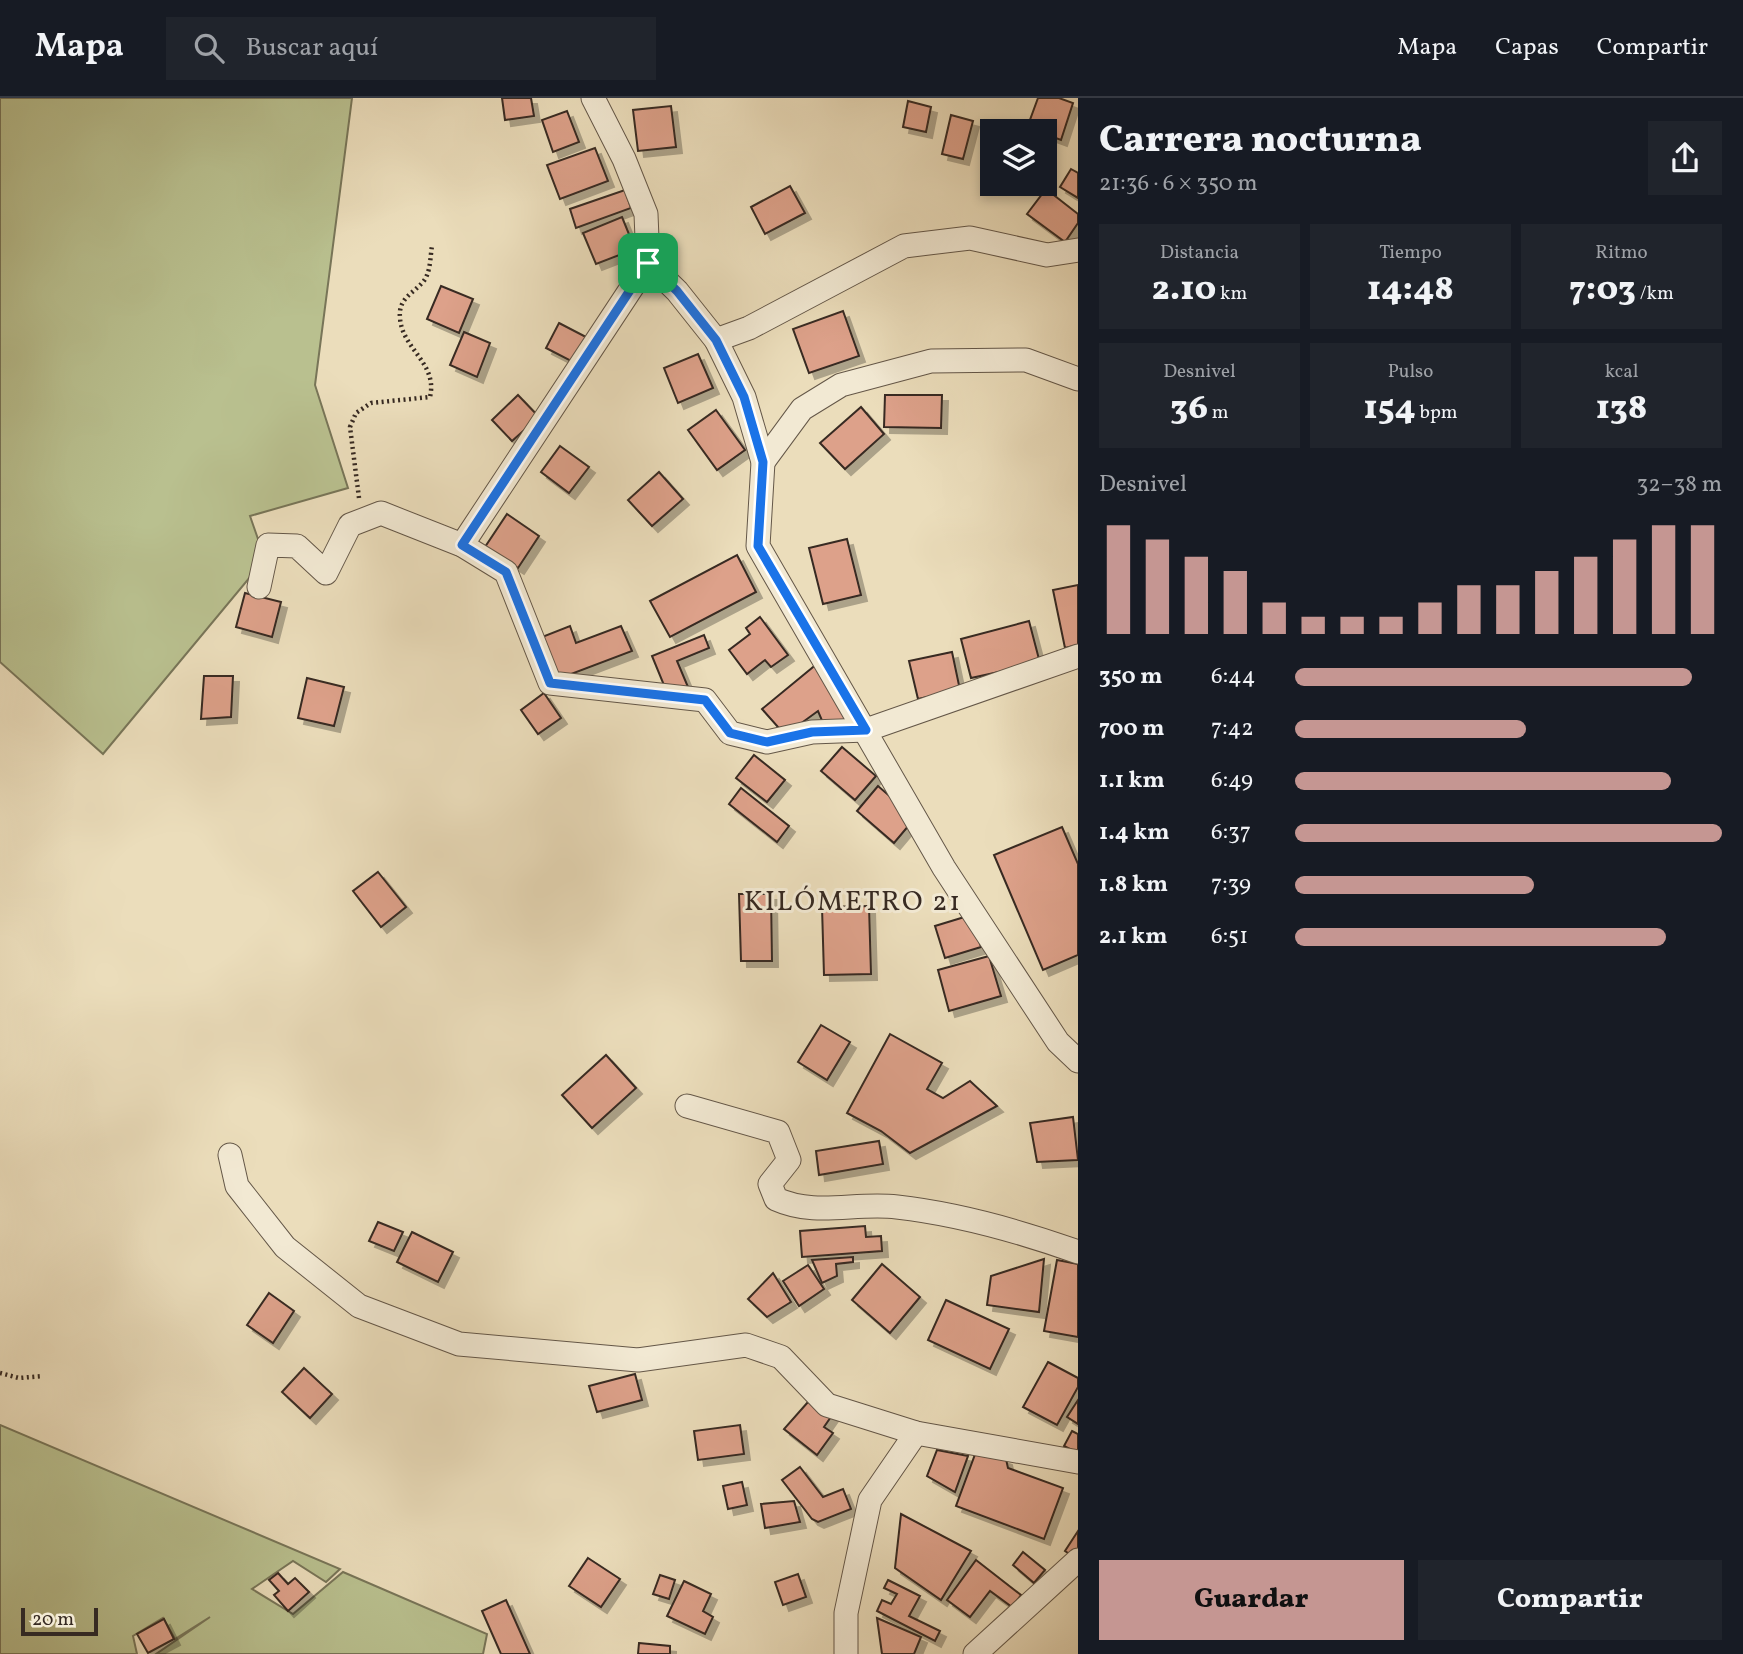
<!DOCTYPE html>
<html lang="es">
<meta charset="utf-8">
<style>
:root{--surface:#171b24;--page:#20242c;--text:#f1f3f6;--muted:#9ea1a6;--line:#363941;--accent:#c59692}
body{margin:0;font-family:Vollkorn,serif;background:var(--page);color:var(--text);height:100vh;display:flex;flex-direction:column;font-size:26px;white-space:nowrap}
*{box-sizing:border-box;margin:0}
p{font-size:23px;color:var(--muted)}
.icon{flex:none;width:38px;height:38px;fill:none;stroke:currentColor;stroke-width:2;stroke-linecap:round;stroke-linejoin:round}
.map{position:relative;flex:1;overflow:hidden}
.drawer{display:flex;flex-direction:column;background:var(--surface);width:665px}
.drawer>*{flex:none}
.tools{position:absolute;left:980px;top:21px;display:grid;gap:14px}
.tools a{display:grid;place-items:center;width:77px;height:77px;border-radius:0px;background:var(--surface);box-shadow:0 4px 10px #0003;font-size:35px}
.scale{position:absolute;left:21px;bottom:18px;width:77px;box-sizing:border-box;padding-left:7px;border:4px solid #372a22;border-top:0;font-size:19px;line-height:24px;white-space:nowrap;color:#372a22;-webkit-text-stroke:5px #f2e9d3;paint-order:stroke}
.pin{position:absolute;display:grid;place-items:center;width:60px;height:60px;color:#fff;margin:-30px;border-radius:14px;box-shadow:0 4px 10px #0006}
.round{display:grid;place-items:center;flex:none;width:74px;height:74px;border-radius:0px;background:var(--page)}
.overview{display:flex;align-items:center;justify-content:space-between;height:119px;padding:0 21px}
h1{font-size:38px;font-weight:800;line-height:52px}
.figures{display:grid;grid-template-columns:repeat(3,1fr);gap:10px;height:119px;padding:7px 21px}
.figures div{display:grid;align-content:center;border-radius:0px;background:var(--page);text-align:center}
.figures b{font-size:35px;font-weight:800}
.figures small{font-size:19px;font-weight:400}
.figures p{font-size:19px}
.chart{height:196px;padding:14px 21px}
.chart p{display:flex;justify-content:space-between}
.chart svg{width:100%;height:126px;margin-top:7px;stroke:var(--accent);stroke-width:6}
.action{display:flex;gap:14px;margin-top:auto;padding:14px 21px}
.action a{flex:1;height:80px;border-radius:0px;background:var(--accent);color:#111;font-size:28px;font-weight:800;line-height:80px;text-align:center}
.action a+a{background:var(--page);color:var(--text)}
ul{padding:0 21px;list-style:none;font-size:23px}
li{display:grid;grid-template-columns:112px 84px 1fr;align-items:center;height:52px}
li i{height:18px;border-radius:9px;background:var(--accent)}
header{display:flex;align-items:center;gap:42px;box-sizing:border-box;height:98px;padding:0 35px;background:var(--surface);border-bottom:2px solid var(--line)}
header strong{font-size:33px}
nav{display:flex;gap:38px;margin-inline-start:auto;font-size:24px}
.search{width:490px;height:63px;background:var(--page);display:flex;align-items:center;gap:18px;box-sizing:border-box;padding:0 24px;border-radius:0px;color:var(--muted);font-size:26px}
main{display:flex;flex:1;min-height:0}
.map>svg:first-child{display:block}
</style>
<header>
<strong>Mapa</strong>
<div class="search"><svg class="icon" aria-label="search" viewBox="0 0 24 24"><circle cx="10" cy="10" r="6"/><path d="M15 15l6 6"/></svg>Buscar aquí</div>
<nav><a>Mapa</a><a>Capas</a><a>Compartir</a></nav>
</header>
<main>
<div class="map">
<svg width="1078" height="1556" viewBox="0 0 1078 1556">
<defs>
<filter id="shadow"><feDropShadow dx="6" dy="6" stdDeviation="0" flood-color="#0004"/></filter>
</defs>
<rect width="100%" height="100%" fill="#ebddbb"/>
<filter id="stains"><feTurbulence type="fractalNoise" baseFrequency=".00286" numOctaves="4"/><feColorMatrix values="0 0 0 0 .2 0 0 0 0 .09 0 0 0 0 .02 0 0 0 .5 -.17"/></filter>
<radialGradient id="worn" r=".72"><stop offset=".6" stop-color="#630" stop-opacity="0"/><stop offset="1" stop-color="#630" stop-opacity=".3"/></radialGradient>
<g fill="#b9c08f" stroke="#787558" stroke-width="2">
<polygon points="0,0 352,0 315,287 348,390 250,418 265,461 103,656 0,564"/>
<polygon points="0,1327 340,1471 326,1484 293,1463 252,1491 293,1516 343,1474 487,1536 483,1556 156,1556 210,1519 175,1541 163,1520 133,1538 137,1556 0,1556"/>
</g>
<g fill="#dda18a" stroke="#372a22" stroke-width="2" filter="url(#shadow)">
<polygon points="502,0 531,0 534,18 505,22"/>
<polygon points="1038,0 1059,0 1073,5 1061,42 1045,36 1045,33 1027,30"/>
<polygon points="908,3 931,9 926,34 903,29"/>
<polygon points="671,8 676,49 638,53 633,12"/>
<polygon points="567,13 579,44 553,54 542,22"/>
<polygon points="951,17 973,23 963,61 942,56"/>
<polygon points="595,50 608,83 560,101 547,67"/>
<polygon points="1071,71 1078,75 1078,100 1060,89"/>
<polygon points="790,88 805,115 765,136 751,109"/>
<polygon points="1046,91 1078,116 1078,125 1065,144 1027,116"/>
<polygon points="625,92 631,110 576,130 570,111"/>
<polygon points="622,119 635,151 596,166 583,135"/>
<polygon points="441,188 473,201 459,235 427,221"/>
<polygon points="843,213 859,258 809,275 793,231"/>
<polygon points="559,225 586,239 573,264 546,250"/>
<polygon points="464,234 490,245 477,279 450,267"/>
<polygon points="698,256 713,290 678,305 664,270"/>
<polygon points="518,297 539,319 512,343 492,322"/>
<polygon points="885,297 942,297 941,330 884,329"/>
<polygon points="861,309 884,336 845,371 820,345"/>
<polygon points="716,312 745,352 717,372 688,332"/>
<polygon points="560,348 589,369 569,395 541,374"/>
<polygon points="659,374 683,401 652,428 628,402"/>
<polygon points="507,416 539,438 518,470 485,449"/>
<polygon points="847,441 861,497 823,506 809,450"/>
<polygon points="737,457 756,494 670,539 650,503"/>
<polygon points="1078,487 1078,547 1065,550 1053,492"/>
<polygon points="245,495 281,504 272,539 236,529"/>
<polygon points="760,519 788,557 771,569 765,562 747,576 729,552 750,536 746,530"/>
<polygon points="1029,523 1040,565 971,580 961,541"/>
<polygon points="570,528 576,545 621,528 632,553 558,581 542,539"/>
<polygon points="704,537 709,550 677,563 688,589 668,597 652,558"/>
<polygon points="952,554 960,592 918,601 909,563"/>
<polygon points="818,565 856,620 826,632 818,613 785,637 762,611"/>
<polygon points="204,578 233,578 231,619 201,621"/>
<polygon points="307,580 344,589 334,628 298,620"/>
<polygon points="544,595 561,620 538,636 521,612"/>
<polygon points="842,649 876,678 855,702 821,673"/>
<polygon points="754,657 785,682 767,704 736,680"/>
<polygon points="878,688 915,720 894,745 857,713"/>
<polygon points="741,690 789,728 777,744 729,706"/>
<polygon points="1062,729 1078,766 1078,857 1043,872 994,757"/>
<polygon points="378,774 406,809 381,829 353,793"/>
<polygon points="739,796 771,796 772,863 741,863"/>
<polygon points="869,808 871,876 824,877 822,809"/>
<polygon points="971,817 981,849 945,860 935,828"/>
<polygon points="989,858 1001,898 949,913 938,872"/>
<polygon points="821,927 850,944 827,982 798,964"/>
<polygon points="890,936 942,965 927,991 943,1000 970,983 997,1008 910,1055 881,1033 847,1015"/>
<polygon points="606,957 636,990 592,1030 562,997"/>
<polygon points="1073,1019 1078,1062 1037,1064 1030,1025"/>
<polygon points="879,1043 883,1066 819,1077 816,1053"/>
<polygon points="378,1124 403,1134 394,1153 369,1143"/>
<polygon points="865,1128 866,1139 881,1138 882,1153 802,1159 800,1133"/>
<polygon points="412,1134 453,1154 438,1184 397,1164"/>
<polygon points="853,1159 853,1164 836,1166 837,1178 822,1185 812,1162"/>
<polygon points="1044,1161 1039,1214 987,1207 991,1178"/>
<polygon points="1057,1162 1078,1166 1078,1239 1044,1233"/>
<polygon points="882,1166 920,1199 890,1235 852,1202"/>
<polygon points="808,1167 824,1191 799,1208 783,1183"/>
<polygon points="773,1175 791,1204 767,1219 748,1201"/>
<polygon points="269,1195 294,1213 273,1245 247,1227"/>
<polygon points="946,1202 1009,1231 990,1271 928,1242"/>
<polygon points="1048,1264 1078,1280 1078,1289 1057,1327 1023,1309"/>
<polygon points="304,1270 332,1296 310,1320 282,1294"/>
<polygon points="635,1276 642,1302 597,1314 589,1288"/>
<polygon points="1078,1302 1078,1326 1067,1319"/>
<polygon points="808,1304 835,1313 824,1329 833,1335 817,1357 784,1331"/>
<polygon points="740,1327 744,1356 698,1362 694,1333"/>
<polygon points="1072,1333 1078,1336 1078,1355 1064,1348"/>
<polygon points="977,1351 1006,1361 1008,1370 1063,1390 1044,1441 956,1408"/>
<polygon points="937,1352 968,1358 955,1394 927,1378"/>
<polygon points="800,1369 823,1399 843,1391 851,1411 818,1424 812,1421 782,1382"/>
<polygon points="742,1384 747,1407 728,1411 723,1388"/>
<polygon points="794,1403 800,1424 765,1430 761,1406"/>
<polygon points="901,1416 971,1453 941,1502 895,1470"/>
<polygon points="1078,1433 1078,1453 1074,1459 1065,1453"/>
<polygon points="1023,1454 1045,1472 1034,1485 1013,1467"/>
<polygon points="588,1460 620,1481 601,1509 569,1488"/>
<polygon points="976,1462 1021,1497 1012,1509 990,1493 970,1519 947,1502"/>
<polygon points="278,1475 288,1486 295,1480 309,1494 288,1513 274,1497 279,1493 269,1482"/>
<polygon points="798,1476 806,1499 783,1507 775,1484"/>
<polygon points="660,1477 675,1482 669,1501 653,1496"/>
<polygon points="888,1482 920,1498 909,1518 940,1533 935,1543 877,1513 882,1502 891,1506 897,1496 884,1490"/>
<polygon points="684,1483 711,1496 703,1513 713,1519 705,1536 667,1518"/>
<polygon points="506,1502 530,1556 501,1556 482,1513"/>
<polygon points="877,1520 921,1539 914,1556 882,1556"/>
<polygon points="164,1521 174,1541 148,1555 137,1536"/>
<polygon points="639,1545 670,1548 670,1556 638,1556"/>
</g>
<g fill="none" stroke-linecap="round" stroke-linejoin="round">
<g stroke="#645748" stroke-width="25">
<g id="minor">
<polyline points="593,0 624,61 646,116 648,165 677,193 716,242 744,299 763,364 758,448 944,770 1058,944 1078,963"/>
<polyline points="716,242 749,230 904,148 970,140 1047,157 1078,152"/>
<polyline points="763,364 802,311 841,287 931,263 1026,262 1078,281"/>
<polyline points="462,447 648,165"/>
<polyline points="259,489 268,447 297,448 326,475 350,427 381,415 462,447 506,474 550,585 705,602 730,635 767,644 812,634 866,632 1078,558"/>
<path d="M687,1008L778,1034L789,1062L770,1086L776,1101C816,1119 854,1104 897,1109C959,1116 1019,1133 1078,1154"/>
<polyline points="230,1057 237,1088 285,1149 359,1208 459,1246 638,1262 746,1247 781,1259 827,1307 916,1335 1078,1364"/>
<polyline points="846,1556 846,1515 870,1402 916,1335"/>
<polyline points="975,1556 1078,1462"/>
</g>
</g>
<g stroke="#372a22" stroke-width="4.5" stroke-dasharray="2 3.5" stroke-linecap="butt">
<path d="M359,400L350,329L356,315L371,305L430,299C438,265 402,251 400,220C398,201 412,196 422,185C431,176 430,159 432,148"/>
<polyline points="0,1275 19,1280 43,1278"/>
</g>
<use href="#minor" stroke="#f2e9d3" stroke-width="23"/>
</g>
<g fill="none" stroke-linecap="round" stroke-linejoin="round">
<g stroke="#fff" stroke-width="14">
<polygon id="route" points="648,165 677,193 716,242 744,299 763,364 758,448 866,632 812,634 767,644 730,635 705,602 550,585 506,474 462,447"/>
</g>
<use href="#route" stroke="#1a73e8" stroke-width="9"/>
</g>
<g text-anchor="middle" stroke-width="6" stroke-linejoin="round" paint-order="stroke">
<g font-size="28" letter-spacing="2" fill="#372a22" stroke="#f2e9d3">
<text x="853" y="812">KILÓMETRO 21</text>
</g>
</g>
<rect width="100%" height="100%" filter="url(#stains)"/>
<rect width="100%" height="100%" fill="url(#worn)"/>
</svg>
<div class="tools">
<a><svg class="icon" aria-label="layers" viewBox="0 0 24 24"><path d="M12 4l9 5-9 5-9-5zM3 14l9 5 9-5"/></svg></a>
</div>
<div class="scale">20 m</div>
<div class="pin" style="left:648px;top:165px;background:#1e9e55"><svg class="icon" aria-label="arrive" viewBox="0 0 24 24"><path d="M6 21V4h12l-3 4 3 4H6"/></svg></div>
</div>
<section class="drawer">
<div class="overview"><div><h1>Carrera nocturna</h1><p>21:36 · 6 × 350 m</p></div><a class="round"><svg class="icon" aria-label="share" viewBox="0 0 24 24"><path d="M12 15V3M7 8l5-5 5 5M5 13v7h14v-7"/></svg></a></div>
<div class="figures">
<div><p>Distancia</p><b>2.10<small> km</small></b></div>
<div><p>Tiempo</p><b>14:48</b></div>
<div><p>Ritmo</p><b>7:03<small> /km</small></b></div>
</div>
<div class="figures">
<div><p>Desnivel</p><b>36<small> m</small></b></div>
<div><p>Pulso</p><b>154<small> bpm</small></b></div>
<div><p>kcal</p><b>138</b></div>
</div>
<div class="chart"><p><span>Desnivel</span>32–38 m</p>
<svg viewBox="0 0 160 44" preserveAspectRatio="none"><path d="M5 44V6M15 44V11M25 44V17M35 44V22M45 44V33M55 44V38M65 44V38M75 44V38M85 44V33M95 44V27M105 44V27M115 44V22M125 44V17M135 44V11M145 44V6M155 44V6"/></svg>
</div>
<ul>
<li><b>350 m</b>6:44<i style="width:93%"></i></li>
<li><b>700 m</b>7:42<i style="width:54%"></i></li>
<li><b>1.1 km</b>6:49<i style="width:88%"></i></li>
<li><b>1.4 km</b>6:37<i style="width:100%"></i></li>
<li><b>1.8 km</b>7:39<i style="width:56%"></i></li>
<li><b>2.1 km</b>6:51<i style="width:87%"></i></li>
</ul>
<div class="action"><a>Guardar</a><a>Compartir</a></div>
</section>
</main>
